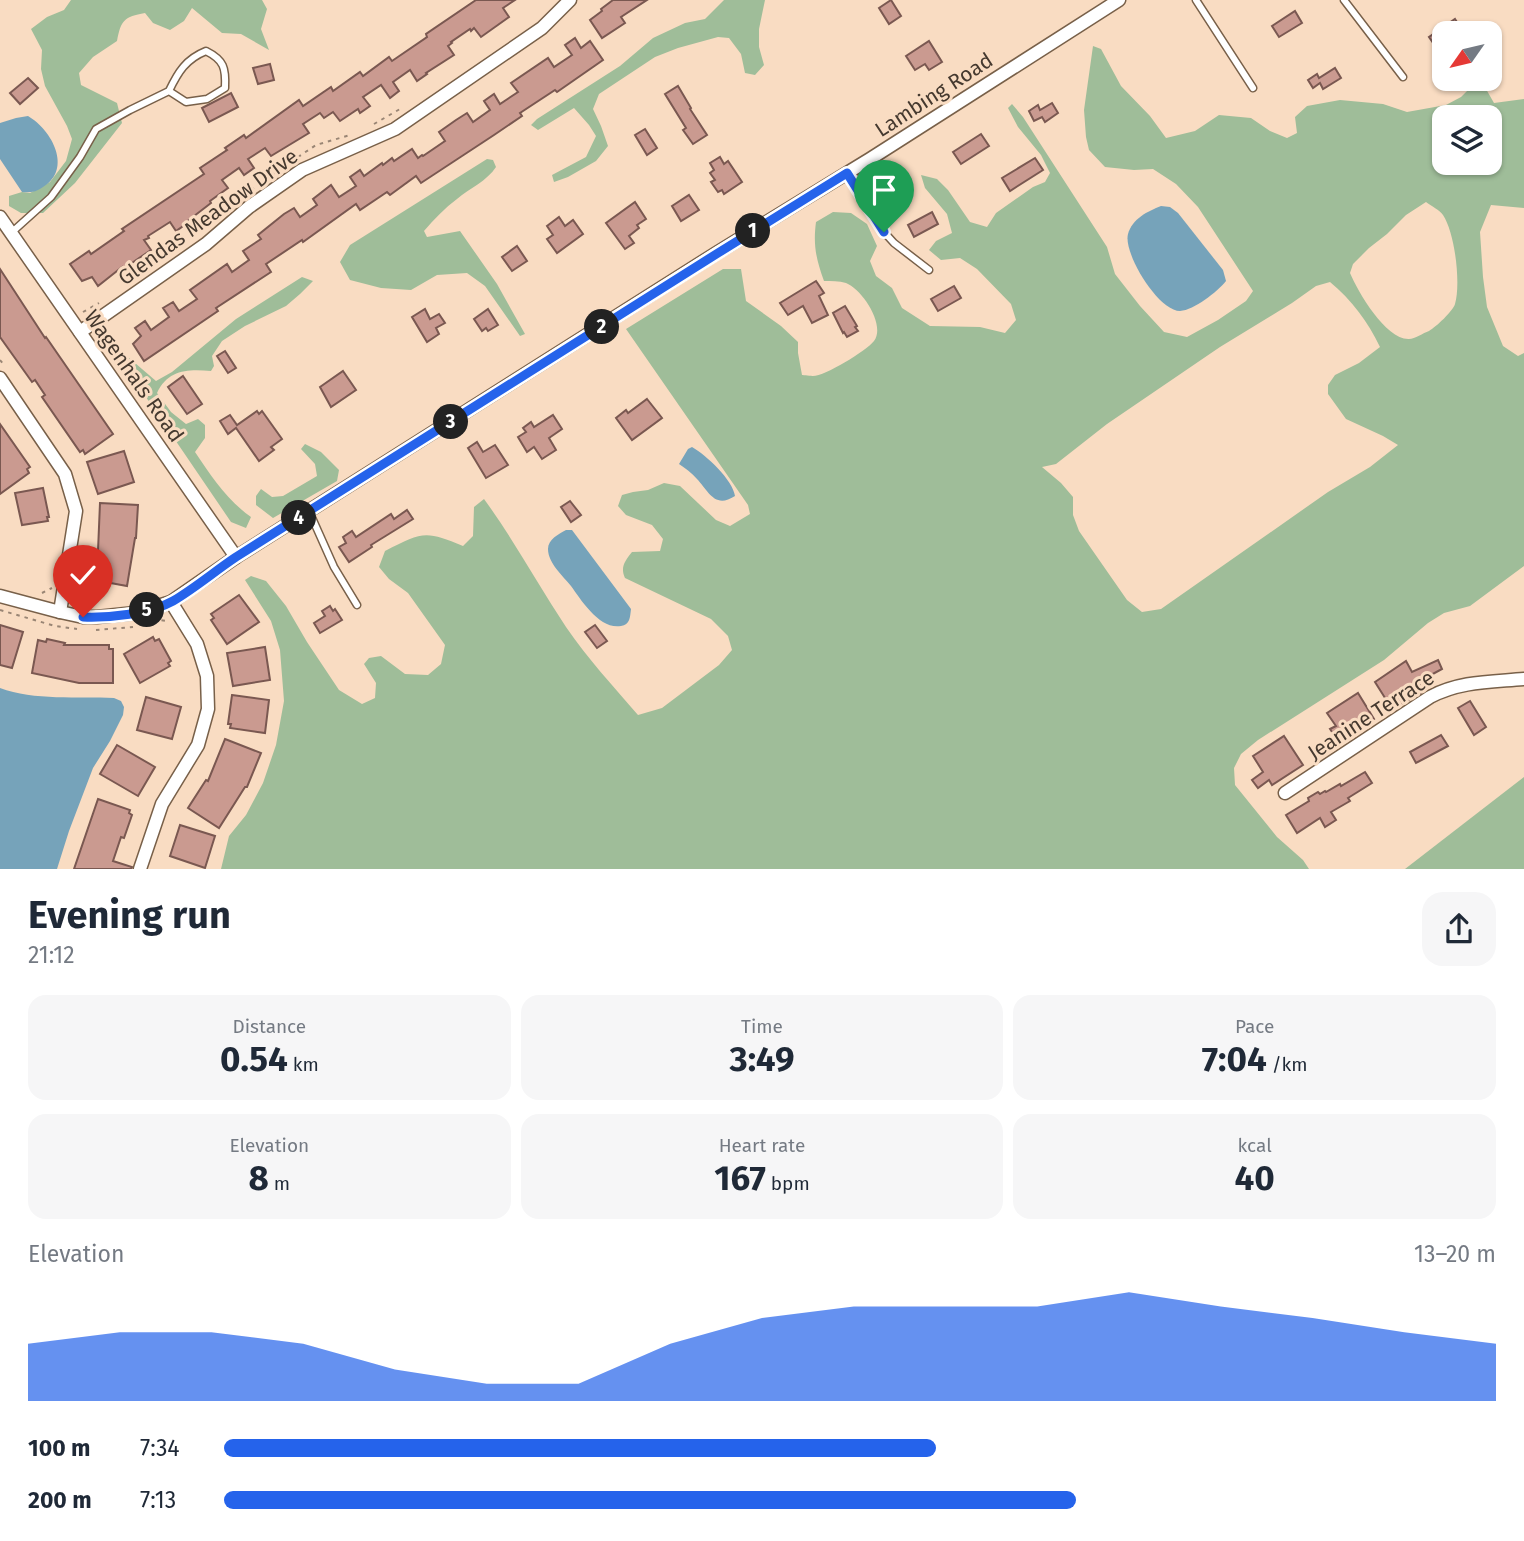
<!DOCTYPE html>
<meta charset="utf-8">
<style>
:root{--surface:#fff;--page:#f6f6f7;--text:#1f2937;--muted:#747a83;--accent:#2563eb}
body{margin:0;font-family:"Fira Sans",sans-serif;background:var(--page);color:var(--text);height:100vh;display:flex;flex-direction:column;font-size:26px;white-space:nowrap}
*{box-sizing:border-box;margin:0}
p{font-size:23px;color:var(--muted)}
.icon{flex:none;width:38px;height:38px;fill:none;stroke:currentColor;stroke-width:2;stroke-linecap:round;stroke-linejoin:round}
.map{position:relative;height:869px;overflow:hidden}
.details{display:flex;flex-direction:column;background:var(--surface);flex:1}
.details>*{flex:none}
.needle{width:46px;rotate:236deg}
.fabs{position:absolute;left:1432px;top:21px;display:grid;gap:14px}
.fabs a{display:grid;place-items:center;width:70px;height:70px;border-radius:14px;background:var(--surface);box-shadow:0 2px 5px #0004;font-size:35px}
.pin{position:absolute;display:grid;place-items:center;width:60px;height:60px;color:#fff;margin:-72px -30px;border-radius:50% 50% 50% 0;rotate:-45deg;box-shadow:0 0 7px #0007}
.pin .icon{rotate:45deg}
.km{position:absolute;width:35px;height:35px;margin:-18px;border-radius:50%;background:#222;color:#fff;font-size:19px;line-height:35px;text-align:center}
.round{display:grid;place-items:center;flex:none;width:74px;height:74px;border-radius:21px;background:var(--page)}
.head{display:flex;align-items:center;justify-content:space-between;height:119px;padding:0 28px}
h1{font-size:38px;font-weight:700;line-height:52px}
.figures{display:grid;grid-template-columns:repeat(3,1fr);gap:10px;height:119px;padding:7px 28px}
.figures div{display:grid;align-content:center;border-radius:18px;background:var(--page);text-align:center}
.figures b{font-size:35px;font-weight:700}
.figures small{font-size:19px;font-weight:400}
.figures p{font-size:19px}
.chart{height:196px;padding:14px 28px}
.chart p{display:flex;justify-content:space-between}
.chart svg{width:100%;height:126px;margin-top:7px;fill:var(--accent);opacity:.7}
ul{padding:0 28px;list-style:none;font-size:23px}
li{display:grid;grid-template-columns:112px 84px 1fr;align-items:center;height:52px}
li i{height:18px;border-radius:9px;background:var(--accent)}
.map>svg:first-child{display:block}
</style>
<div class="map">
<svg width="1524" height="869" viewBox="0 0 1524 869">
<rect width="100%" height="100%" fill="#f9dcc2"/>
<g fill="#9fbd99" fill-rule="evenodd">
<path d="M71,0H262L267,9L261,29L269,50L241,34L222,33L192,8L184,21L170,30L153,23L145,13C124,17 121,20 117,41L93,57L79,73L81,85L117,103L122,123L75,183L43,213H21L9,206V196L22,192L30,193L50,182L66,161L72,139L67,126L45,86L41,69L42,50L31,29L47,17L64,10Z"/>
<polygon points="724,0 765,0 759,29 759,47 764,65 755,75 745,73 741,54 729,38 718,37 678,48 655,57 599,94 593,109 601,126 608,146 596,161 568,177 554,182 552,175 586,157 596,136 589,125 574,108 538,130 531,125 537,119 620,66 653,38 685,23 705,19"/>
<path d="M1093,46L1101,49L1121,86L1150,116L1166,138L1195,131L1219,115L1251,118L1270,131L1287,138L1297,133L1295,117L1307,106L1340,100L1383,104L1407,112L1446,105L1461,97L1475,83L1486,89L1494,103L1524,99V208L1491,205L1480,232L1483,277L1487,307L1503,346L1518,356L1524,353V566L1470,606L1444,613L1428,623L1384,660L1258,740L1241,754L1234,768L1235,785L1277,837L1303,860L1309,869H221L229,836L246,815L263,783L276,745L284,701L280,650L271,621L245,580L251,576L266,581L286,606L307,642L339,690L362,704L375,698L376,683L364,664L369,658L381,656L405,674L428,675L441,664L445,645L408,593L389,579L379,567L385,551C422,532 425,530 463,546L473,536L474,507L484,499C514,540 538,585 566,627C588,659 613,686 638,715L662,708L719,665L732,650L728,636L711,619L625,578C620,567 625,561 632,552L660,551L663,539L652,525L626,515L618,506L622,495L633,492L648,490L664,483L680,486L716,520L730,526L750,514L748,505L626,329L723,269H741L746,301L781,326L798,342V353L802,375C803,375 812,376 813,376C825,376 866,351 874,341C886,325 862,289 846,283C839,281 831,281 824,281C816,259 813,245 816,222L833,212L851,213L867,224L877,246L870,261L876,276L892,288L902,308L930,326L980,327L1005,333L1016,320L1011,304L977,269L960,258L941,260L929,250L936,241L952,233L947,214L925,188L921,175L937,179L948,190L970,222L987,227L996,213L1033,187L1045,182L1050,173L1041,155L1018,127L1008,108L1012,104L1023,117L1107,247L1115,274L1140,306L1164,332L1187,337L1218,320L1246,301L1253,291L1198,207L1176,184L1153,169L1134,170L1105,167L1089,150L1086,137L1084,110ZM1444,117H1489V163H1444ZM1426,202C1431,206 1440,210 1443,215C1455,233 1461,284 1455,304C1453,311 1436,327 1429,331C1423,333 1415,339 1409,339C1386,340 1358,292 1350,273L1353,264L1369,248L1387,234L1406,215ZM1330,282C1352,300 1368,322 1380,347L1359,363L1335,375L1328,385V394L1346,419L1383,436L1398,445L1370,467L1328,492L1161,609L1142,612L1127,600L1079,531L1073,515V497L1061,483L1042,467L1056,464L1107,424L1220,347L1292,303L1316,286Z"/>
<path d="M487,159L493,160L496,167C487,181 470,188 457,199C445,208 434,219 424,231L427,237L460,231L497,284L525,334L520,336L485,286L467,273L437,275L411,290L381,288L350,280L340,262L350,245Z"/>
<path d="M302,277L313,281L300,294L286,306L245,326L222,341L212,356L214,366L211,371C189,369 168,369 157,393L171,412L186,424L198,419L205,425V438L195,452C211,476 227,500 251,517L246,528L231,522L118,356L121,351L156,381L172,372L236,319Z"/>
<polygon points="305,444 321,452 339,470 337,481 273,518 256,505 256,496 261,489 272,497 283,496 317,476 315,464 301,449"/>
<polygon points="1524,777 1524,869 1405,869"/>
</g>
<g fill="#76a3ba">
<path d="M28,116C52,130 73,169 43,187C36,192 30,193 22,192L0,159V123L16,118Z"/>
<path d="M1161,206L1170,207L1178,213L1223,270L1226,281C1217,292 1194,310 1180,311C1158,311 1123,253 1128,234C1132,219 1148,211 1161,206Z"/>
<path d="M692,447C706,455 733,480 735,496C715,509 709,492 697,479C692,473 685,468 679,464L688,449Z"/>
<path d="M566,530H572L631,609C630,617 630,625 621,626C600,630 581,600 571,586C563,576 548,563 548,549C548,539 559,534 566,530Z"/>
<path d="M0,688C34,701 78,696 114,698L121,701L124,707L123,715L110,741L93,768L69,831L57,869H0Z"/>
</g>
<g fill="#ca9a90" stroke="#7a5851" stroke-width="2">
<polygon points="476,0 515,0 503,8 509,17 481,37 474,28 471,31 470,29 451,42 452,43 448,46 454,55 426,73 427,74 417,81 410,70 393,82 399,91 390,98 381,85 363,97 370,106 360,113 358,109 340,121 333,112 324,118 320,113 303,124 309,133 271,156 265,148 248,159 254,168 244,175 239,168 222,180 228,188 210,201 211,203 185,223 186,224 176,231 170,222 148,236 149,238 144,240 151,250 123,269 122,267 98,286 92,277 82,281 70,264 89,251 91,254 124,231 122,229 204,174 200,168 227,150 225,148 244,135 246,138 299,100 303,106 331,87 333,91 360,72 363,76 389,57 392,61 427,37 426,34"/>
<polygon points="613,0 647,0 621,17 625,23 602,38 590,20 602,11 601,9"/>
<polygon points="891,0 901,16 889,24 879,8"/>
<polygon points="1295,11 1302,23 1279,37 1272,26"/>
<polygon points="1455,19 1464,33 1444,33 1444,45 1438,50 1429,37"/>
<polygon points="575,38 581,48 590,41 603,60 557,92 555,90 520,113 522,116 494,135 421,183 416,176 390,195 387,192 360,210 356,204 303,242 302,240 266,264 271,272 216,308 218,311 144,361 133,344 141,336 135,328 145,321 151,330 169,317 163,308 173,302 179,311 197,299 190,290 227,264 232,272 249,260 243,251 261,239 258,235 284,214 294,208 300,217 317,205 313,199 331,185 339,197 356,186 350,177 360,170 364,176 382,163 383,165 392,158 394,161 412,149 418,158 422,155 423,156 445,141 439,132 456,120 467,113 473,122 490,110 484,101 494,94 500,104 518,92 511,83 548,58 554,67 572,55 565,45"/>
<polygon points="929,41 942,62 929,70 925,64 915,70 906,56"/>
<polygon points="270,64 274,80 258,84 253,68"/>
<polygon points="1335,68 1341,78 1323,89 1320,83 1313,88 1308,80 1317,74 1319,78"/>
<polygon points="28,78 38,88 20,104 10,93"/>
<polygon points="678,86 691,108 690,109 707,135 693,144 683,130 686,128 665,94"/>
<polygon points="231,93 238,107 209,122 202,108"/>
<polygon points="1052,103 1058,113 1045,122 1042,117 1034,121 1029,111 1038,105 1040,110"/>
<polygon points="645,129 657,148 647,155 635,135"/>
<polygon points="981,134 989,146 961,164 953,152"/>
<polygon points="720,157 724,164 728,161 742,182 724,194 722,190 718,192 711,182 715,180 710,173 714,170 710,163"/>
<polygon points="1035,158 1043,170 1010,191 1002,178"/>
<polygon points="689,195 699,210 681,221 672,206"/>
<polygon points="635,202 646,219 637,225 639,228 629,236 634,243 625,249 606,223"/>
<polygon points="932,212 938,224 914,237 908,225"/>
<polygon points="559,217 565,226 573,220 583,234 557,253 547,239 553,235 547,226"/>
<polygon points="517,246 527,261 512,271 502,257"/>
<polygon points="0,269 45,338 46,337 113,434 85,454 83,450 80,452 42,397 45,395 35,380 32,382 0,337"/>
<polygon points="816,281 824,293 819,296 828,315 812,323 803,306 788,315 780,303"/>
<polygon points="954,286 961,298 938,311 931,299"/>
<polygon points="845,306 857,326 855,327 858,331 847,337 844,332 843,333 833,313"/>
<polygon points="425,309 430,319 439,314 445,323 436,328 439,334 427,342 412,317"/>
<polygon points="488,309 498,325 488,331 486,328 482,331 474,319"/>
<polygon points="225,351 236,368 228,373 217,356"/>
<polygon points="343,371 356,390 331,407 320,387"/>
<polygon points="183,376 202,404 187,414 168,387"/>
<polygon points="647,399 662,418 632,440 616,418 626,410 628,413"/>
<polygon points="257,411 259,414 262,411 282,439 271,447 274,450 259,461 236,428 228,434 220,421 230,415 237,425"/>
<polygon points="553,415 562,429 549,438 556,450 542,459 534,447 527,452 518,437 526,432 523,428 531,422 534,427"/>
<polygon points="0,424 30,467 27,469 29,473 0,494"/>
<polygon points="477,442 483,452 495,445 508,465 486,478 468,448"/>
<polygon points="124,451 134,482 98,494 87,462"/>
<polygon points="43,488 49,517 47,517 48,521 22,525 15,493"/>
<polygon points="570,501 581,515 571,522 561,507"/>
<polygon points="100,503 138,505 136,538 135,538 127,586 94,580 95,575 91,575 95,550 98,551"/>
<polygon points="407,510 413,519 371,545 372,547 349,562 339,547 346,543 343,537 352,531 356,537 391,514 394,519"/>
<polygon points="239,595 259,622 227,644 211,620 214,618 211,614"/>
<polygon points="330,606 333,611 335,609 342,620 320,633 314,623 325,616 322,611"/>
<polygon points="0,625 23,632 12,668 0,665"/>
<polygon points="595,625 607,641 597,648 585,632"/>
<polygon points="153,637 155,641 159,639 171,661 168,663 170,666 140,683 124,654"/>
<polygon points="47,639 65,643 64,645 109,645 109,649 113,649 113,683 79,683 32,673 38,640 46,642"/>
<polygon points="265,647 270,680 233,686 227,653"/>
<polygon points="1438,660 1442,669 1418,682 1421,687 1419,689 1421,693 1392,709 1375,682 1406,661 1412,672"/>
<polygon points="1358,693 1374,719 1343,738 1341,735 1336,738 1330,729 1336,726 1327,713"/>
<polygon points="232,695 269,700 265,733 230,728 231,724 228,724"/>
<polygon points="146,697 181,707 172,739 137,730"/>
<polygon points="1470,701 1486,727 1474,735 1458,708"/>
<polygon points="1441,735 1448,746 1416,763 1410,752"/>
<polygon points="1284,736 1303,765 1272,785 1269,780 1258,788 1252,780 1263,772 1253,756"/>
<polygon points="225,739 261,753 247,787 245,787 219,828 188,808 206,780 208,781"/>
<polygon points="117,745 155,767 138,796 100,774"/>
<polygon points="1365,772 1372,783 1348,798 1350,801 1331,812 1336,820 1325,827 1320,818 1297,833 1286,815 1309,801 1308,798 1318,792 1320,794 1325,791 1326,792 1340,784 1341,786"/>
<polygon points="98,799 130,810 129,813 132,815 124,838 121,837 113,861 132,867 131,869 74,869"/>
<polygon points="180,825 215,836 205,868 170,856"/>
</g>
<g fill="none" stroke-linecap="round" stroke-linejoin="round">
<g stroke="#786049" stroke-width="9">
<g id="lane">
<polyline points="1196,0 1253,88"/>
<polyline points="1344,0 1403,77"/>
<polyline points="847,173 884,232 894,243 929,270"/>
<path d="M11,233L51,197L80,157L96,129L130,110L169,91L186,102L207,99L225,88C226,68 224,60 206,51C186,59 178,72 169,91"/>
<polyline points="309,511 334,567 357,605"/>
</g>
</g>
<g stroke="#786049" stroke-width="15">
<g id="street">
<polyline points="0,217 236,557"/>
<polyline points="80,332 206,244 249,207 302,170 395,129 542,28 570,0"/>
<polyline points="0,378 65,474 76,511 60,612"/>
<polyline points="0,596 60,612 83,617 97,617 135,613 171,602 236,557 718,252 870,159 1119,0"/>
<path d="M1285,793L1430,697C1460,681 1491,682 1524,679"/>
<polyline points="140,869 162,804 198,745 208,709 207,676 197,644 171,602"/>
</g>
</g>
<g stroke="#998574" stroke-width="2" stroke-dasharray="3.5 5" stroke-linecap="butt">
<polyline points="374,124 400,109"/>
<polyline points="298,157 316,145 350,135"/>
<polyline points="244,195 282,168"/>
<polyline points="83,312 99,303"/>
<polyline points="0,360 4,365"/>
<polyline points="42,593 52,588"/>
<polyline points="76,596 79,601 84,604"/>
<polyline points="0,610 55,626 77,629"/>
<polyline points="145,624 160,620 167,621"/>
<polyline points="96,630 133,627"/>
</g>
<use href="#lane" stroke="#fff" stroke-width="6"/>
<use href="#street" stroke="#fff" stroke-width="12"/>
</g>
<g fill="none" stroke-linecap="round" stroke-linejoin="round">
<g stroke="#fff" stroke-width="14">
<path id="route" d="M83,617C109,618 150,614 173,601C195,588 215,571 236,557L718,253L847,173L884,232"/>
</g>
<use href="#route" stroke="#2563eb" stroke-width="9"/>
</g>
<g text-anchor="middle" stroke-width="6" stroke-linejoin="round" paint-order="stroke">
<g font-size="21" fill="#45392f" stroke="#f9dcc2">
<text transform="translate(934 95) rotate(-33)" y="7">Lambing Road</text>
<text transform="translate(208 217) rotate(-36)" y="7">Glendas Meadow Drive</text>
<text transform="translate(134 376) rotate(55)" y="7">Wagenhals Road</text>
<text transform="translate(1371 715) rotate(-33)" y="7">Jeanine Terrace</text>
</g>
</g>
</svg>
<div class="fabs">
<a><svg class="needle" viewBox="-14 -14 28 28"><path d="M0-13l5 13h-10z" fill="#e53935"/><path d="M0 13l5-13h-10z" fill="#747a83"/></svg></a>
<a><svg class="icon" aria-label="layers" viewBox="0 0 24 24"><path d="M12 4l9 5-9 5-9-5zM3 14l9 5 9-5"/></svg></a>
</div>
<div class="pin" style="left:884px;top:232px;background:#1e9e55"><svg class="icon" aria-label="arrive" viewBox="0 0 24 24"><path d="M6 21V4h12l-3 4 3 4H6"/></svg></div>
<div class="pin" style="left:83px;top:617px;background:#d93025"><svg class="icon" aria-label="check" viewBox="0 0 24 24"><path d="M5 12l5 5 9-10"/></svg></div>
<b class="km" style="left:753px;top:231px">1</b>
<b class="km" style="left:602px;top:327px">2</b>
<b class="km" style="left:451px;top:422px">3</b>
<b class="km" style="left:299px;top:518px">4</b>
<b class="km" style="left:147px;top:610px">5</b>
</div>
<section class="details">
<div class="head"><div><h1>Evening run</h1><p>21:12</p></div><a class="round"><svg class="icon" aria-label="share" viewBox="0 0 24 24"><path d="M12 15V3M7 8l5-5 5 5M5 13v7h14v-7"/></svg></a></div>
<div class="figures">
<div><p>Distance</p><b>0.54<small> km</small></b></div>
<div><p>Time</p><b>3:49</b></div>
<div><p>Pace</p><b>7:04<small> /km</small></b></div>
</div>
<div class="figures">
<div><p>Elevation</p><b>8<small> m</small></b></div>
<div><p>Heart rate</p><b>167<small> bpm</small></b></div>
<div><p>kcal</p><b>40</b></div>
</div>
<div class="chart"><p><span>Elevation</span>13–20 m</p>
<svg viewBox="0 0 160 44" preserveAspectRatio="none"><path d="M0 44V24L10 20L20 20L30 24L40 33L50 38L60 38L70 24L80 15L90 11L100 11L110 11L120 6L130 11L140 15L150 20L160 24V44z"/></svg>
</div>
<ul>
<li><b>100 m</b>7:34<i style="width:56%"></i></li>
<li><b>200 m</b>7:13<i style="width:67%"></i></li>
</ul>
</section>
